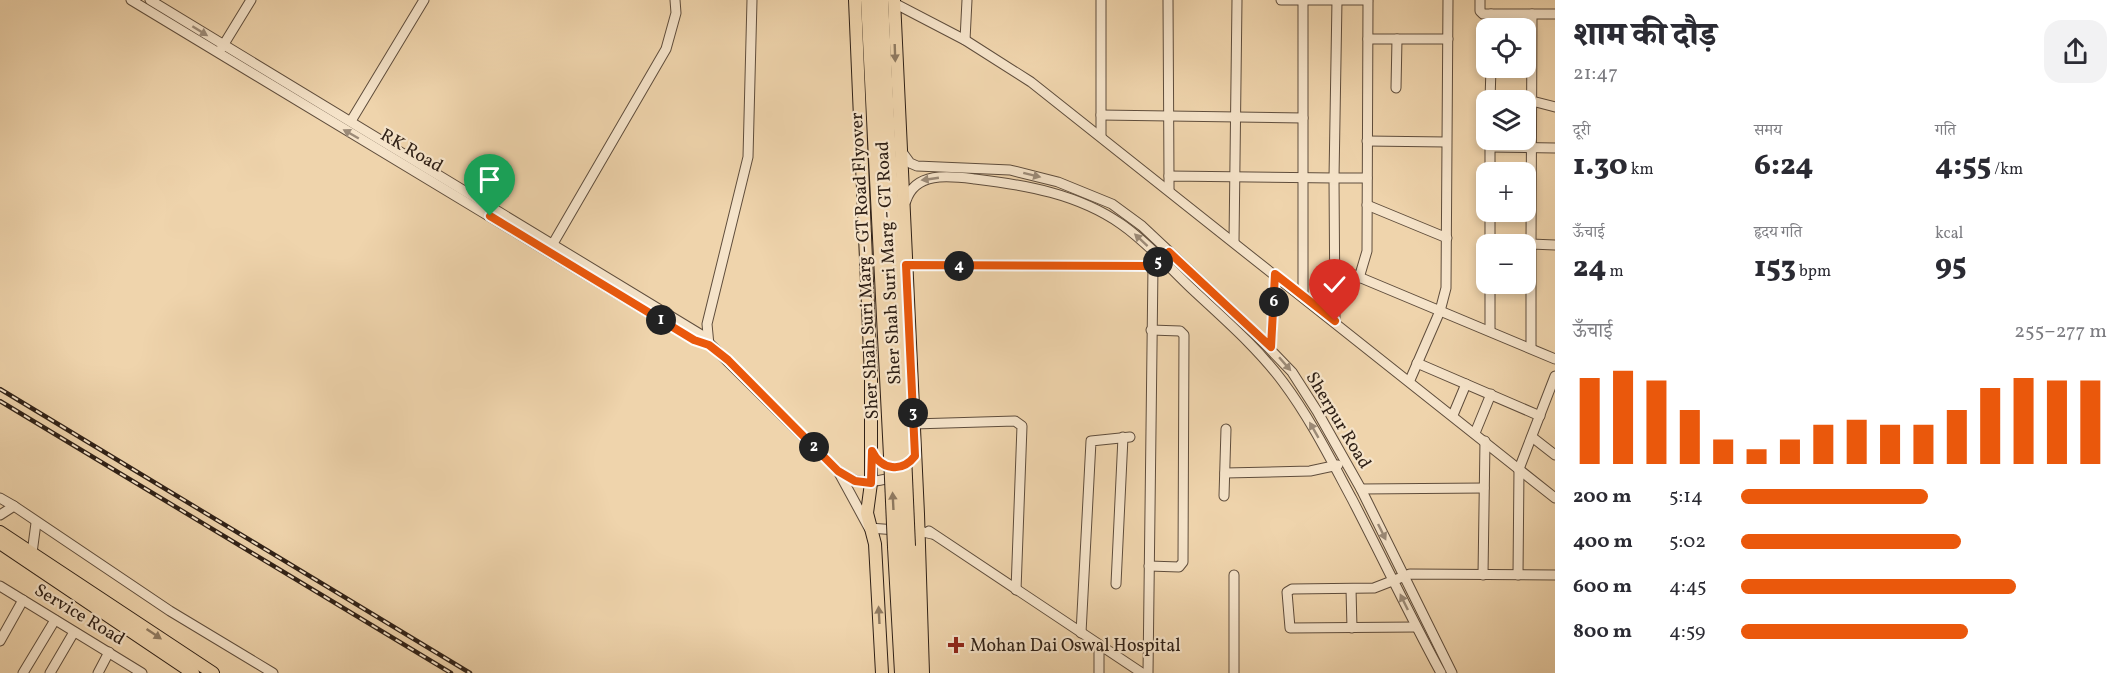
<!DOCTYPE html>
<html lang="hi">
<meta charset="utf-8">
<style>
:root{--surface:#fff;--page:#f2f2f3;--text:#2b2b33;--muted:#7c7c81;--accent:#ea580c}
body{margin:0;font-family:Vollkorn,"Noto Serif Devanagari",serif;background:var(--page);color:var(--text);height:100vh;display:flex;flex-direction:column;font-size:22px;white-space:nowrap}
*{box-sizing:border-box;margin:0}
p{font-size:20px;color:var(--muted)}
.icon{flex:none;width:33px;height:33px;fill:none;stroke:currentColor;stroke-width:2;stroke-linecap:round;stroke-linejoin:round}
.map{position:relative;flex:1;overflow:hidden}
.details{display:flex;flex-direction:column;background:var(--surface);width:570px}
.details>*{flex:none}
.buttons{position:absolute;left:1476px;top:18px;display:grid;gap:12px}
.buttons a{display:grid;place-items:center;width:60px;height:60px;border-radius:12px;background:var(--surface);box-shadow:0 3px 9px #0003;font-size:30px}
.pin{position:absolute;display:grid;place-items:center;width:51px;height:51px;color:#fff;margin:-62px -26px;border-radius:50% 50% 50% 0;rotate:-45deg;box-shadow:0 0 6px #0007}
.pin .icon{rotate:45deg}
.km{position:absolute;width:30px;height:30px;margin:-15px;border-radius:50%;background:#222;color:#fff;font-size:16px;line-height:30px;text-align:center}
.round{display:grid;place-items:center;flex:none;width:63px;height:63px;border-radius:18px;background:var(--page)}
.overview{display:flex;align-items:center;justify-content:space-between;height:102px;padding:0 18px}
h1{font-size:33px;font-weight:800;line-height:45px}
.stats{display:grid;grid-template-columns:repeat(3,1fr);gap:9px;height:102px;padding:6px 18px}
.stats div{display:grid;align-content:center}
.stats b{font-size:30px;font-weight:800}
.stats small{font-size:16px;font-weight:400}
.stats p{font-size:16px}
.chart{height:168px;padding:12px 18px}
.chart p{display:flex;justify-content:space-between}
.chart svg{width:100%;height:108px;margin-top:6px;stroke:var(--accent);stroke-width:6}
ul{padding:0 18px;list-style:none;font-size:20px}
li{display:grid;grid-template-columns:96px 72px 1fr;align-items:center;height:45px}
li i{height:15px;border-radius:8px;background:var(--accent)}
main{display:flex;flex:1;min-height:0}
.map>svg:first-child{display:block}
</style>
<main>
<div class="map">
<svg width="1555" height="673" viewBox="0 0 1555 673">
<rect width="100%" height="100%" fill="#efd4ac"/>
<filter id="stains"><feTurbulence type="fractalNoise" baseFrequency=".00333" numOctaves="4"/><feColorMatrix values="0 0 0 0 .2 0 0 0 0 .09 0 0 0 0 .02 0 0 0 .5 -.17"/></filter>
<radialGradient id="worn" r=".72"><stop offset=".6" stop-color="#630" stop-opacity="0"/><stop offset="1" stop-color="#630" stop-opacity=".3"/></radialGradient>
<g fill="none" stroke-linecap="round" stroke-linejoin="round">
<g stroke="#5f4d3c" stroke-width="11">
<g id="minor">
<polyline points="131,0 694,340 707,344"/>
<polyline points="150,0 700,334 838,471 869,528 897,530"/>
<polyline points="1101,0 1101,136"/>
<polyline points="1168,0 1169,176"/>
<polyline points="1281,0 1368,0"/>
<polyline points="1337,0 1334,178 1367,178"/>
<polyline points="1480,0 1480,11 1483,14 1555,14"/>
<polyline points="894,3 965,40 1031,82 1555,498"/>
<polyline points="1491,28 1491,14"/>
<polyline points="1368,39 1448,39"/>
<polyline points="965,40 967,0"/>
<polyline points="221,49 251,0"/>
<polyline points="1396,88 1397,39"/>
<polyline points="1490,100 1491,68"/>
<polyline points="1532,101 1555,107"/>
<polyline points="1101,115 1303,118"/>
<polyline points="351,121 424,0"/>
<polyline points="1367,141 1446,142"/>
<polyline points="1490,147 1555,148"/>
<polyline points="902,152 910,163 917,166 1010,170 1058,182 1112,204 1142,226 1238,316 1292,372 1317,411 1361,489 1452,673"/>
<polyline points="1490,172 1490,140"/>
<polyline points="1169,189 1169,176 1334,178 1335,321"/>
<path d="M906,201C915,171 950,176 975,179C1026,185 1078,194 1121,224C1147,242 1169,267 1191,288C1223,318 1257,347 1283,382C1310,418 1331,460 1352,499C1382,557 1410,616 1441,673"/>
<polyline points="1367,205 1447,238"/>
<polyline points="1234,241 1237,0"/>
<polyline points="1490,244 1490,212"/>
<polyline points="1531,244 1532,14"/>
<polyline points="551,247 666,49 676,13 675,0"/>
<polyline points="906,265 1153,266 1157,262"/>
<polyline points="1335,267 1555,359"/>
<polyline points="1359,278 1367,251 1368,2"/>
<polyline points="1303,296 1303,0"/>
<polyline points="1490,331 1490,284"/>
<polyline points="709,345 707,324 748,157 752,0"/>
<polyline points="1271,347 1275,274"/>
<polyline points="1531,348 1531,244 1555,245"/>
<polyline points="1417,363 1540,416"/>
<polyline points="1410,380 1440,311 1446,288 1448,0"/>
<polyline points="1453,415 1466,384"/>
<polyline points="913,424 1015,421 1022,426 1016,590"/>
<polyline points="1475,433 1491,394"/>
<polyline points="1532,437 1555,455"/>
<polyline points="1225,473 1310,471 1338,465"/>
<path d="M843,474C862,487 875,481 895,477"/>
<polyline points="1361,489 1484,488"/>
<polyline points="1224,496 1226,429"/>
<polyline points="0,498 14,506 0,515"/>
<polyline points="14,506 170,611 273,673"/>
<polyline points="914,530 932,534"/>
<polyline points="929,531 1142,673"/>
<polyline points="32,553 36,523"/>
<polyline points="1149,566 1179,567 1183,562 1184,335 1180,331 1151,330"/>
<polyline points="1234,575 1234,673"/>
<polyline points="1483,575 1485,441"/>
<polyline points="1518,575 1519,469 1555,376"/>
<polyline points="1116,584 1123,437"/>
<polyline points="0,586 142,673"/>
<polyline points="1351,589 1352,628"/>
<polyline points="1416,627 1290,628 1287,592 1292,589 1374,588 1410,574 1555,575"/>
<polyline points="1081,633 1091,441 1130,437"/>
<polyline points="0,641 23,600"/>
<polyline points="1099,645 1099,673"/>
<polyline points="23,673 55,620"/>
<polyline points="50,673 74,632"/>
<polyline points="98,673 109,652"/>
<polyline points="1148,673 1153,266"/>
</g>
</g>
<g stroke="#2f2016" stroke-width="14">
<g id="major">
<polyline points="855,0 871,377 871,483 867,513 875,544 882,673"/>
<polyline points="894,0 918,514 923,673"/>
<polyline points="0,532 213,673"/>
<polyline points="0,543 193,673"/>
</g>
</g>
<g stroke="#2f2016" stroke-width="16">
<g id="highway">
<polyline points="868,0 891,456"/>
<polyline points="881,0 904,455"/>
<polyline points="908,546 914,673"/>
<polyline points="895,547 902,673"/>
</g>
</g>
<use href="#minor" stroke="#f5e3c9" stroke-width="9"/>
<use href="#major" stroke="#efd4ac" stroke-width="12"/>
<use href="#highway" stroke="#efd4ac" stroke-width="14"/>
<g stroke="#2f2016" stroke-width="4.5">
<g id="rail">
<polyline points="0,389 470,673"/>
<polyline points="0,401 451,673"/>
</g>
</g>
<use href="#rail" stroke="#f5e3c9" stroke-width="2" stroke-dasharray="7" stroke-linecap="butt"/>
<g stroke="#2f2016" stroke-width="16" stroke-linecap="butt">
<g id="highway-bridge">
<polyline points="904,455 908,546"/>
<polyline points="891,456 895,547"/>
</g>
</g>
<use href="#highway-bridge" stroke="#efd4ac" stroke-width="14"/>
</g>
<defs><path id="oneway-solid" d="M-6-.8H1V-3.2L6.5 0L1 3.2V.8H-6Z" transform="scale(1.5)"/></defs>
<g fill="#9c8b78">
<use href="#oneway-solid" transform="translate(200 31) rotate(32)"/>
<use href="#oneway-solid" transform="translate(351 134) rotate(-150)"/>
<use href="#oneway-solid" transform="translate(1032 175) rotate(14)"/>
<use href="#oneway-solid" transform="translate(930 179) rotate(172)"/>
<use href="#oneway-solid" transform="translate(1141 240) rotate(-137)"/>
<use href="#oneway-solid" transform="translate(1285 364) rotate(49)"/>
<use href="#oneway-solid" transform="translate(1314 430) rotate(-120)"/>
<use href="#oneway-solid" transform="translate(1382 532) rotate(64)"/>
<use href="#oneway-solid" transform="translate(1404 602) rotate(-116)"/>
</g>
<g fill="#8f7a61">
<use href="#oneway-solid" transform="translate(895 53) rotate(88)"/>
<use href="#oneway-solid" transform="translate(893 501) rotate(-93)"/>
<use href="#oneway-solid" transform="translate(879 615) rotate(-93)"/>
<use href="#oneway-solid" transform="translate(154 634) rotate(34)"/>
</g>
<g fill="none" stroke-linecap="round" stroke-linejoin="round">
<g stroke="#fff" stroke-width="12">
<path id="route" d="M490,216L694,340L709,345L728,360L838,471L855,481L871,483L872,451C881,470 902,473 915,456L906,265L1153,266L1169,252L1271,347L1275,274L1335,321"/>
</g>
<use href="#route" stroke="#ea580c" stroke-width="8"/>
</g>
<path fill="#8f2418" stroke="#f5e3c9" stroke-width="2" d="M953 636h6v6h6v6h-6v6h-6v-6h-6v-6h6z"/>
<g text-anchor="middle" stroke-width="4.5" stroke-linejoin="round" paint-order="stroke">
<g font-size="18" fill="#2f2016" stroke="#f5e3c9">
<text transform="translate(412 150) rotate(30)" y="6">RK Road</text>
<text transform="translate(888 263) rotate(-93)" y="6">Sher Shah Suri Marg - GT Road</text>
<text transform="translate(864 266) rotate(-93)" y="6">Sher Shah Suri Marg - GT Road Flyover</text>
<text transform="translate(1339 420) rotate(59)" y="6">Sherpur Road</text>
<text transform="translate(80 614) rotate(31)" y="6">Service Road</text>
</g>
<g font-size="18" fill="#2f2016" stroke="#f5e3c9" text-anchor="start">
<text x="970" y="651">Mohan Dai Oswal Hospital</text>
</g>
</g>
<rect width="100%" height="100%" filter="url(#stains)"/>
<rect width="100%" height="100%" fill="url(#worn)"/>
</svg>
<div class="buttons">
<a><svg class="icon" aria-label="locate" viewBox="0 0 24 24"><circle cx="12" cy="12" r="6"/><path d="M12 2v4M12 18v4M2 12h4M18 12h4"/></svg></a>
<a><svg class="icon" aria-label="layers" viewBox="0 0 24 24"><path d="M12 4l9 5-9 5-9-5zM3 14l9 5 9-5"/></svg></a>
<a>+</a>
<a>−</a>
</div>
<div class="pin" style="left:490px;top:216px;background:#1e9e55"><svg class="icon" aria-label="arrive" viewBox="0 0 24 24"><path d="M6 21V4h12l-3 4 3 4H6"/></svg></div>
<div class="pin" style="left:1335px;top:321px;background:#d93025"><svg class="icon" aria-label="check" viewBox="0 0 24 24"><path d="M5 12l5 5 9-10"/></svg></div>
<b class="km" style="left:661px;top:320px">1</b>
<b class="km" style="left:814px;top:447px">2</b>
<b class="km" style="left:913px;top:413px">3</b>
<b class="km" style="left:959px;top:266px">4</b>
<b class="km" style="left:1158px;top:262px">5</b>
<b class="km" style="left:1274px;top:302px">6</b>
</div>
<section class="details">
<div class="overview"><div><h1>शाम की दौड़</h1><p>21:47</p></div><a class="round"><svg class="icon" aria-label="share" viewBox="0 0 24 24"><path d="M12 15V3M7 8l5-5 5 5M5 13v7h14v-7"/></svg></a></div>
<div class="stats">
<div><p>दूरी</p><b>1.30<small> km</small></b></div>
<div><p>समय</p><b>6:24</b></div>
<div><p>गति</p><b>4:55<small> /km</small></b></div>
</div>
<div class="stats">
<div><p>ऊँचाई</p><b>24<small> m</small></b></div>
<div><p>हृदय गति</p><b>153<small> bpm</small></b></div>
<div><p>kcal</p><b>95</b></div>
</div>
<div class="chart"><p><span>ऊँचाई</span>255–277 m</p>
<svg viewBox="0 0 160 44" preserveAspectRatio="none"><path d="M5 44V9M15 44V6M25 44V10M35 44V22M45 44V34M55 44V38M65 44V34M75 44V28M85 44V26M95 44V28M105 44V28M115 44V22M125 44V13M135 44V9M145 44V10M155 44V10"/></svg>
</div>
<ul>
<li><b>200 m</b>5:14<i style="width:51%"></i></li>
<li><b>400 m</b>5:02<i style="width:60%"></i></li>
<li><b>600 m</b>4:45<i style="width:75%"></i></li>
<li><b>800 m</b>4:59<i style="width:62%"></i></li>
</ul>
</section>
</main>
